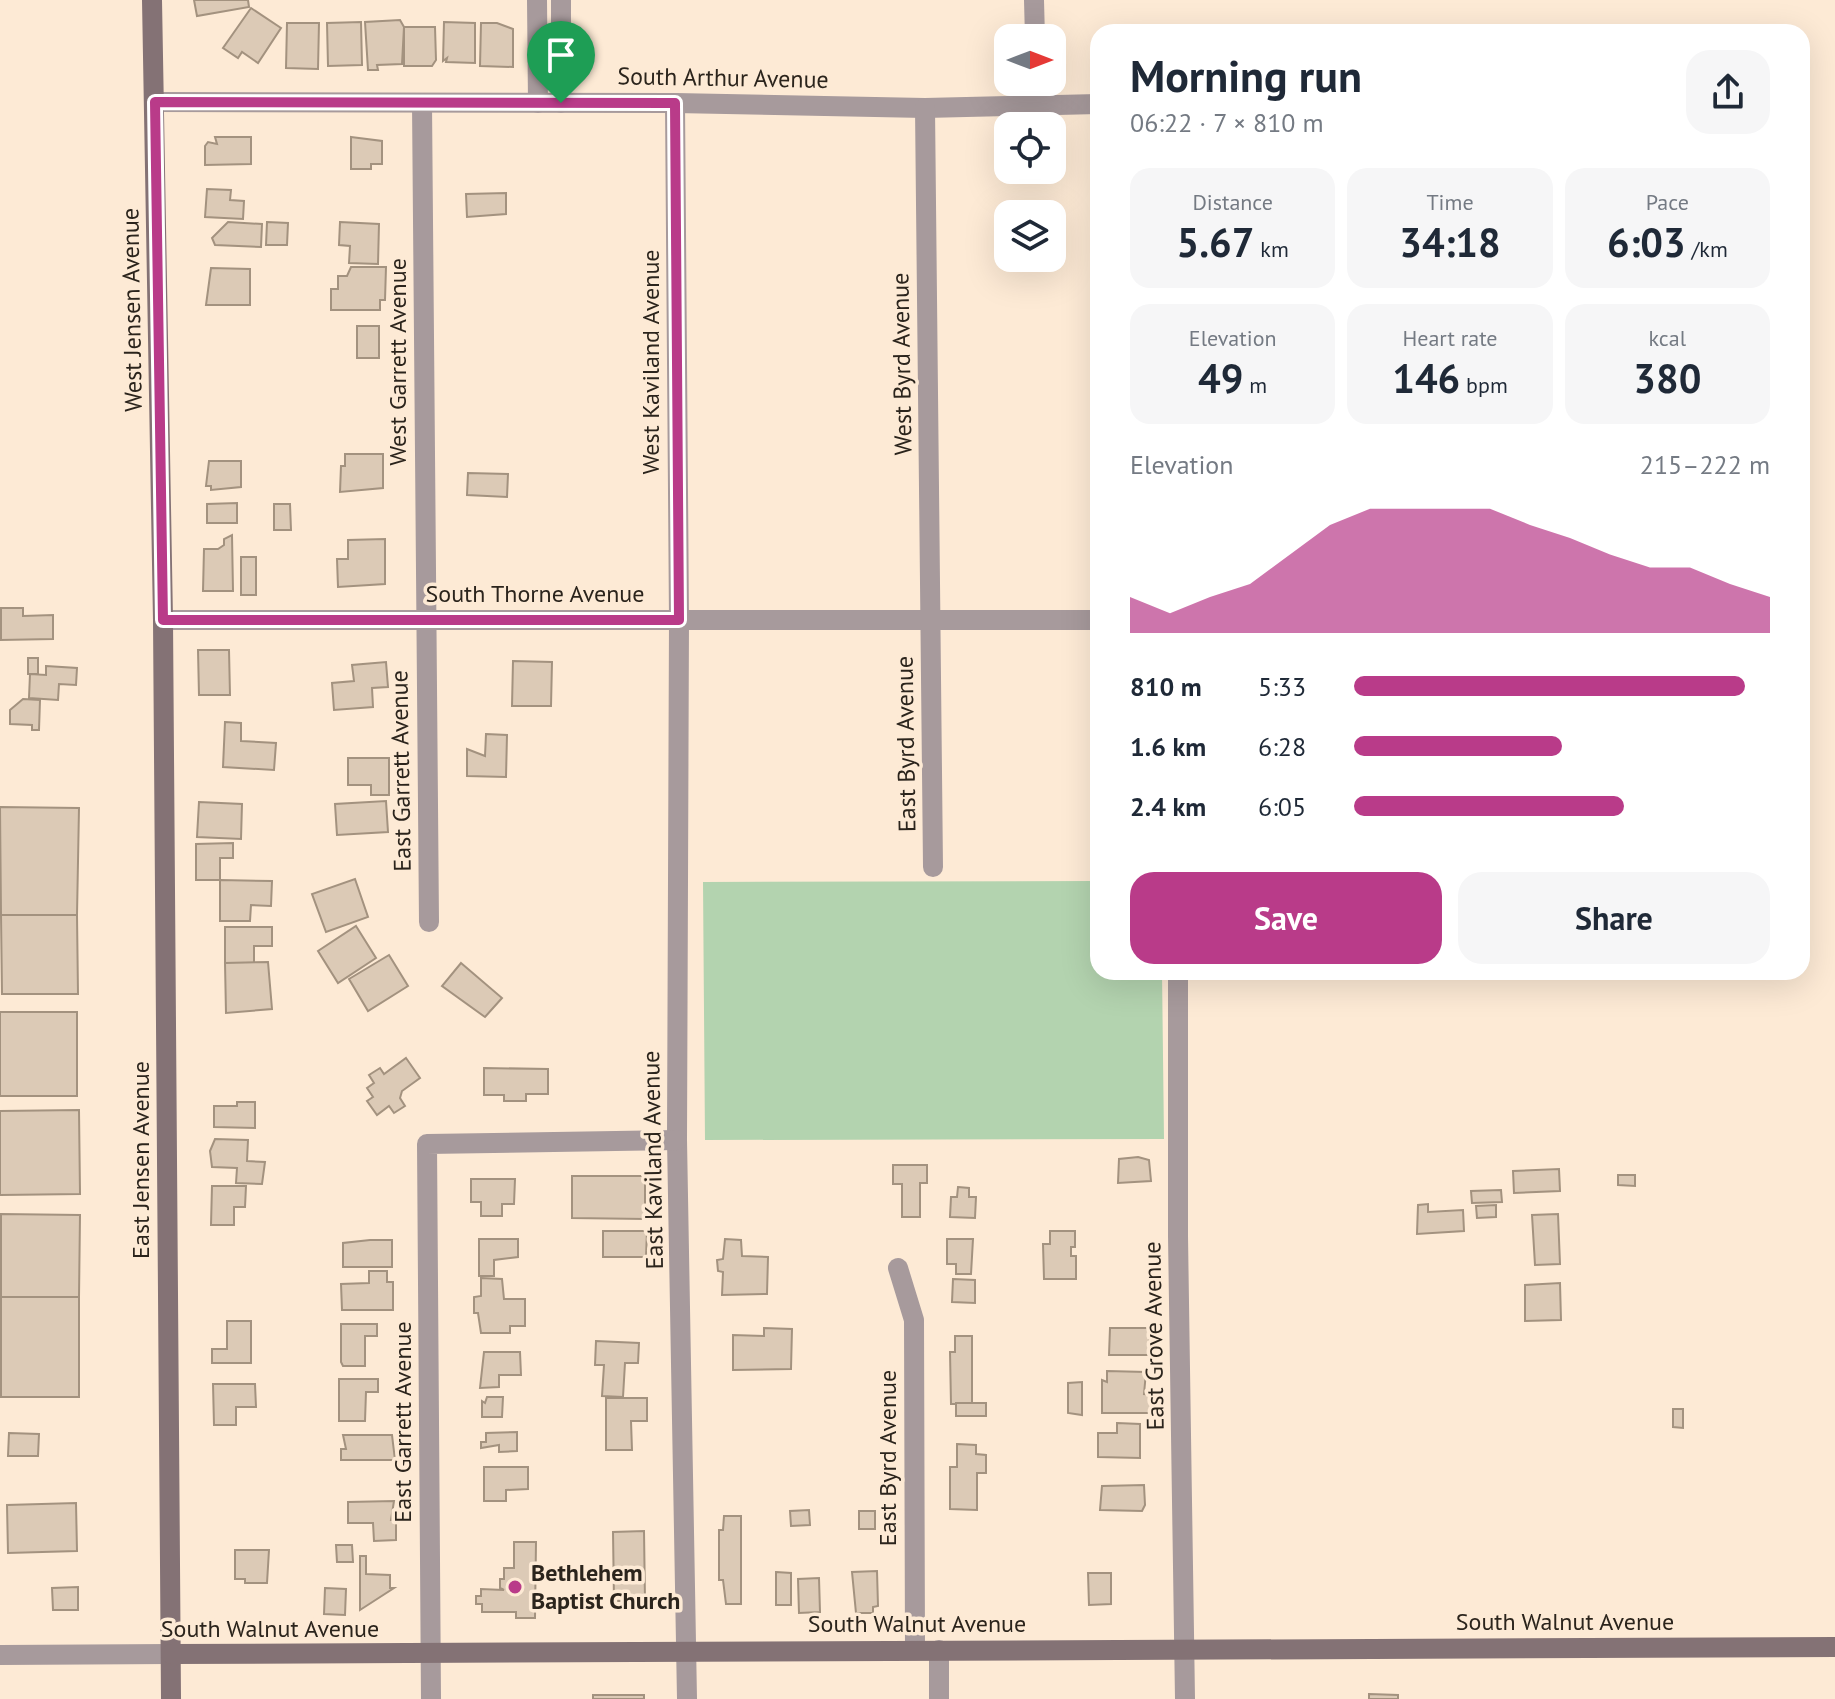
<!DOCTYPE html>
<meta charset="utf-8">
<style>
:root{--surface:#fff;--page:#f6f6f7;--text:#1f2937;--muted:#747a83;--accent:#b93b89}
body{margin:0;font-family:"PT Sans",sans-serif;background:var(--page);color:var(--text);height:100vh;display:flex;flex-direction:column;font-size:30px;white-space:nowrap}
*{box-sizing:border-box;margin:0}
p{font-size:26px;color:var(--muted)}
.icon{flex:none;width:44px;height:44px;fill:none;stroke:currentColor;stroke-width:2;stroke-linecap:round;stroke-linejoin:round}
.map{position:relative;flex:1;overflow:hidden}
.side{position:absolute;left:1090px;top:24px;width:720px;height:956px;display:flex;flex-direction:column;background:var(--surface);border-radius:24px;box-shadow:0 8px 32px #0002}
.side>*{flex:none}
.needle{width:52px;rotate:90deg}
.buttons{position:absolute;left:994px;top:24px;display:grid;gap:16px}
.buttons a{display:grid;place-items:center;width:72px;height:72px;border-radius:16px;background:var(--surface);box-shadow:0 8px 32px #0002;font-size:40px}
.pin{position:absolute;display:grid;place-items:center;width:68px;height:68px;color:#fff;margin:-82px -34px;border-radius:50% 50% 50% 0;rotate:-45deg;box-shadow:0 0 8px #0007}
.pin .icon{rotate:45deg}
.round{display:grid;place-items:center;flex:none;width:84px;height:84px;border-radius:24px;background:var(--page)}
.headline{display:flex;align-items:center;justify-content:space-between;height:136px;padding:0 40px}
h1{font-size:44px;font-weight:700;line-height:60px}
.stats{display:grid;grid-template-columns:repeat(3,1fr);gap:12px;height:136px;padding:8px 40px}
.stats div{display:grid;align-content:center;border-radius:20px;background:var(--page);text-align:center}
.stats b{font-size:40px;font-weight:700}
.stats small{font-size:22px;font-weight:400}
.stats p{font-size:22px}
.chart{height:224px;padding:16px 40px}
.chart p{display:flex;justify-content:space-between}
.chart svg{width:100%;height:144px;margin-top:8px;fill:var(--accent);opacity:.7}
.action{display:flex;gap:16px;margin-top:auto;padding:16px 40px}
.action a{flex:1;height:92px;border-radius:24px;background:var(--accent);color:#fff;font-size:32px;font-weight:700;line-height:92px;text-align:center}
.action a+a{background:var(--page);color:var(--text)}
ul{padding:0 40px;list-style:none;font-size:26px}
li{display:grid;grid-template-columns:128px 96px 1fr;align-items:center;height:60px}
li i{height:20px;border-radius:10px;background:var(--accent)}
.map>svg:first-child{display:block}
</style>
<div class="map">
<svg width="1835" height="1699" viewBox="0 0 1835 1699">
<rect width="100%" height="100%" fill="#fdead5"/>
<polygon fill="#b3d3af" points="1098,881 1098,972 1162,972 1164,1139 705,1140 703,882"/>
<g fill="#dccab6" stroke="#a3927f" stroke-width="2">
<polygon points="194,0 248,0 249,7 197,16"/>
<polygon points="251,8 281,28 258,63 242,52 238,58 223,48"/>
<polygon points="400,20 404,27 402,64 377,65 378,70 368,70 365,22"/>
<polygon points="361,22 362,65 328,66 327,23"/>
<polygon points="444,22 475,23 475,63 446,62 447,58 443,61"/>
<polygon points="287,23 319,23 318,69 286,68"/>
<polygon points="481,23 497,23 513,29 513,67 480,66"/>
<polygon points="404,27 435,27 436,60 432,66 404,66"/>
<polygon points="215,137 251,137 251,164 205,165 205,146 208,142 217,144"/>
<polygon points="351,137 382,141 382,164 371,164 371,169 351,169"/>
<polygon points="207,189 231,190 230,200 244,201 243,219 205,217"/>
<polygon points="506,193 506,214 467,217 466,194"/>
<polygon points="228,222 262,224 261,247 215,245 212,238"/>
<polygon points="267,222 288,223 287,245 266,245"/>
<polygon points="340,222 379,224 378,264 349,263 350,246 339,245"/>
<polygon points="351,267 386,267 385,300 380,300 380,310 331,310 331,289 338,289 338,276 347,276"/>
<polygon points="211,268 250,269 250,305 206,305"/>
<rect x="357" y="326" width="22" height="32"/>
<polygon points="345,454 383,454 383,488 340,492 341,466 345,466"/>
<polygon points="209,461 241,461 241,487 211,490 211,486 206,486"/>
<polygon points="468,473 508,474 507,497 467,495"/>
<polygon points="237,503 237,523 207,523 207,504"/>
<polygon points="274,504 290,504 291,530 274,530"/>
<polygon points="232,535 233,591 203,591 204,549 218,549 224,545 224,539"/>
<polygon points="385,539 385,584 338,587 337,559 348,559 348,540"/>
<rect x="241" y="557" width="15" height="38"/>
<polygon points="1,608 23,608 23,616 53,615 53,639 1,640"/>
<polygon points="198,650 229,650 230,695 199,695"/>
<rect x="28" y="658" width="10" height="16"/>
<polygon points="513,661 552,662 551,706 512,706"/>
<polygon points="386,662 388,687 372,688 373,707 334,710 332,683 354,681 352,665"/>
<polygon points="46,666 77,668 76,685 59,684 58,700 29,698 30,674 46,675"/>
<polygon points="23,699 40,700 39,730 32,730 32,725 10,724 10,710"/>
<polygon points="225,722 241,723 241,741 276,743 274,770 223,767"/>
<polygon points="486,734 507,735 506,777 467,776 467,749 485,756"/>
<polygon points="348,758 389,758 389,795 371,795 371,785 348,785"/>
<polygon points="386,801 388,832 337,835 335,804"/>
<polygon points="199,802 242,804 241,839 197,837"/>
<polygon points="0,807 79,808 77,915 1,915"/>
<polygon points="233,843 233,858 220,858 220,880 196,880 196,844"/>
<polygon points="355,879 368,917 326,932 312,894"/>
<polygon points="220,880 272,881 271,906 251,905 250,921 220,921"/>
<polygon points="1,915 77,915 78,994 2,994"/>
<polygon points="356,926 376,958 338,983 318,951"/>
<polygon points="225,927 272,927 272,946 254,946 254,963 225,963"/>
<polygon points="389,955 408,986 368,1011 349,979"/>
<polygon points="268,962 272,1009 226,1013 225,963"/>
<polygon points="461,963 502,998 485,1017 442,986"/>
<rect x="0" y="1012" width="77" height="84"/>
<polygon points="406,1058 420,1078 402,1091 400,1098 405,1106 394,1113 389,1106 377,1115 367,1101 373,1097 367,1088 374,1083 369,1075 380,1068 384,1074"/>
<polygon points="484,1068 548,1069 548,1094 526,1094 526,1101 504,1101 504,1095 484,1095"/>
<polygon points="237,1102 255,1102 255,1128 214,1127 214,1106 237,1106"/>
<polygon points="79,1110 80,1194 0,1195 0,1111"/>
<polygon points="215,1139 248,1140 247,1161 265,1162 262,1184 236,1183 237,1168 212,1167 210,1151"/>
<polygon points="1138,1157 1149,1160 1151,1181 1118,1183 1119,1159"/>
<polygon points="893,1165 927,1165 927,1183 920,1183 920,1217 902,1217 902,1184 893,1184"/>
<polygon points="1559,1169 1560,1191 1514,1193 1513,1171"/>
<polygon points="1618,1175 1635,1175 1635,1186 1618,1185"/>
<polygon points="572,1176 645,1176 645,1219 572,1218"/>
<polygon points="471,1179 515,1179 514,1204 502,1204 502,1216 481,1216 481,1202 471,1202"/>
<polygon points="212,1186 246,1186 245,1207 234,1207 234,1225 211,1225"/>
<polygon points="958,1187 969,1188 969,1197 976,1197 975,1218 950,1217 951,1197 957,1197"/>
<polygon points="1501,1190 1502,1202 1472,1203 1471,1191"/>
<polygon points="1428,1204 1428,1212 1463,1210 1464,1231 1417,1234 1418,1205"/>
<polygon points="1496,1205 1496,1217 1477,1218 1476,1206"/>
<polygon points="1,1214 80,1215 79,1297 1,1297"/>
<polygon points="1558,1214 1560,1264 1535,1265 1532,1215"/>
<polygon points="603,1231 647,1231 646,1257 603,1257"/>
<polygon points="1050,1231 1075,1231 1075,1247 1071,1247 1071,1256 1076,1256 1076,1279 1044,1279 1043,1244 1050,1244"/>
<polygon points="479,1239 518,1239 518,1257 494,1260 494,1276 479,1276"/>
<polygon points="725,1239 741,1240 742,1256 768,1257 767,1294 722,1295 723,1272 718,1271 717,1260 723,1259"/>
<polygon points="947,1239 973,1239 971,1274 956,1274 956,1264 947,1264"/>
<polygon points="370,1240 392,1240 392,1267 343,1267 343,1243"/>
<polygon points="369,1271 387,1271 387,1282 393,1282 393,1310 342,1310 341,1284 369,1283"/>
<polygon points="481,1278 502,1279 504,1299 525,1299 525,1326 510,1326 510,1333 481,1333 478,1313 474,1313 474,1297 481,1296"/>
<polygon points="953,1279 975,1280 975,1303 952,1302"/>
<polygon points="1560,1283 1561,1320 1525,1321 1525,1285"/>
<rect x="1" y="1297" width="78" height="100"/>
<polygon points="227,1321 251,1321 251,1363 212,1363 212,1349 227,1349"/>
<polygon points="341,1324 377,1324 377,1336 365,1336 365,1366 343,1366 341,1362"/>
<polygon points="764,1328 792,1329 791,1369 733,1370 733,1335 764,1336"/>
<polygon points="1110,1328 1149,1328 1149,1355 1109,1355"/>
<polygon points="955,1336 972,1336 972,1404 951,1404 950,1352 955,1352"/>
<polygon points="596,1341 639,1343 638,1363 625,1363 623,1397 602,1396 604,1365 595,1365"/>
<polygon points="484,1352 520,1352 521,1375 499,1375 499,1387 480,1388"/>
<polygon points="1107,1371 1146,1372 1144,1394 1154,1395 1154,1413 1102,1413 1102,1380 1107,1382"/>
<polygon points="339,1379 378,1379 378,1392 366,1392 365,1421 339,1421"/>
<polygon points="1082,1382 1082,1415 1068,1413 1068,1383"/>
<polygon points="213,1384 255,1384 256,1407 236,1407 236,1425 214,1425"/>
<polygon points="487,1397 503,1397 502,1417 482,1417 482,1401 485,1403"/>
<polygon points="606,1398 647,1398 647,1421 631,1421 632,1450 606,1450"/>
<rect x="956" y="1403" width="30" height="13"/>
<polygon points="1673,1409 1683,1409 1683,1428 1673,1427"/>
<polygon points="1117,1423 1140,1424 1140,1458 1098,1457 1098,1433 1117,1433"/>
<polygon points="517,1432 517,1451 499,1452 499,1445 481,1448 481,1442 486,1442 486,1433"/>
<polygon points="9,1433 39,1434 38,1456 8,1456"/>
<polygon points="343,1435 392,1435 395,1460 341,1460 341,1449 346,1449"/>
<polygon points="957,1444 976,1445 976,1454 986,1455 986,1473 977,1473 977,1510 950,1509 950,1467 957,1467"/>
<polygon points="484,1467 528,1467 528,1489 506,1490 506,1501 484,1501"/>
<polygon points="1144,1485 1145,1505 1142,1511 1100,1510 1102,1486"/>
<polygon points="394,1501 391,1520 396,1520 396,1540 374,1541 373,1523 348,1523 348,1502"/>
<polygon points="76,1503 77,1551 8,1553 7,1505"/>
<polygon points="809,1510 810,1525 791,1526 790,1511"/>
<rect x="859" y="1511" width="16" height="18"/>
<polygon points="724,1516 741,1516 741,1604 726,1604 723,1580 719,1580 719,1530 723,1530"/>
<polygon points="644,1531 645,1601 614,1601 613,1532"/>
<polygon points="514,1542 536,1542 535,1618 516,1618 516,1612 482,1612 482,1604 476,1604 476,1596 481,1596 481,1589 504,1590 500,1588 500,1579 504,1579 504,1568 514,1568"/>
<polygon points="336,1545 352,1545 353,1562 337,1562"/>
<polygon points="235,1550 269,1550 267,1583 245,1583 245,1579 235,1579"/>
<polygon points="360,1556 366,1556 366,1574 390,1575 390,1588 394,1588 360,1610"/>
<polygon points="877,1571 878,1606 873,1607 873,1613 856,1613 852,1572"/>
<polygon points="776,1572 791,1573 791,1605 776,1605"/>
<polygon points="1088,1573 1111,1573 1111,1604 1089,1605"/>
<polygon points="819,1578 820,1612 799,1613 798,1579"/>
<polygon points="78,1587 78,1610 53,1610 52,1588"/>
<polygon points="325,1588 346,1589 345,1615 324,1614"/>
<polygon points="1369,1694 1398,1695 1398,1699 1369,1699"/>
<rect x="593" y="1695" width="51" height="4"/>
</g>
<g fill="none" stroke-linecap="round" stroke-linejoin="round">
<g stroke="#a79a9c" stroke-width="20">
<polyline points="537,0 538,103"/>
<polyline points="561,0 561,103"/>
<polyline points="1034,0 1035,38"/>
<polyline points="1035,82 1035,104"/>
<polyline points="155,102 675,103 925,108 1098,104"/>
<polyline points="422,103 429,922"/>
<polyline points="675,103 679,620 677,1140 687,1699"/>
<polyline points="925,108 933,867"/>
<polyline points="163,620 1098,620"/>
<polyline points="1178,972 1178,1236 1185,1699"/>
<polyline points="898,1268 914,1320 915,1650"/>
<polyline points="939,1650 939,1699"/>
<polyline points="0,1655 171,1654"/>
<polyline points="431,1699 427,1144 677,1140"/>
</g>
<g stroke="#847275" stroke-width="20">
<polyline points="152,0 163,620 171,1699"/>
<polyline points="171,1654 1835,1647"/>
</g>
</g>
<g fill="none" stroke-linecap="round" stroke-linejoin="round">
<g stroke="#fff" stroke-width="16">
<polygon id="route" points="155,102 675,103 679,620 163,620"/>
</g>
<use href="#route" stroke="#b93b89" stroke-width="10"/>
</g>
<circle fill="#b93b89" stroke="#fdead5" stroke-width="3" cx="515" cy="1587" r="8"/>
<g text-anchor="middle" stroke-width="7" stroke-linejoin="round" paint-order="stroke">
<g font-size="24" fill="#2b241c" stroke="#fdead5">
<text transform="translate(723 78) rotate(1)" y="8">South Arthur Avenue</text>
<text transform="translate(132 310) rotate(-91)" y="8">West Jensen Avenue</text>
<text transform="translate(398 362) rotate(-90)" y="8">West Garrett Avenue</text>
<text transform="translate(651 362) rotate(-90)" y="8">West Kaviland Avenue</text>
<text transform="translate(902 364) rotate(-91)" y="8">West Byrd Avenue</text>
<text x="535" y="602">South Thorne Avenue</text>
<text transform="translate(906 744) rotate(-91)" y="8">East Byrd Avenue</text>
<text transform="translate(401 771) rotate(-91)" y="8">East Garrett Avenue</text>
<text transform="translate(141 1160) rotate(-90)" y="8">East Jensen Avenue</text>
<text transform="translate(653 1160) rotate(-91)" y="8">East Kaviland Avenue</text>
<text transform="translate(1154 1336) rotate(-91)" y="8">East Grove Avenue</text>
<text transform="translate(403 1422) rotate(-90)" y="8">East Garrett Avenue</text>
<text transform="translate(888 1458) rotate(-90)" y="8">East Byrd Avenue</text>
<text x="1565" y="1630">South Walnut Avenue</text>
<text x="917" y="1632">South Walnut Avenue</text>
<text x="270" y="1637">South Walnut Avenue</text>
</g>
<g font-size="24" font-weight="bold" fill="#2b241c" stroke="#fdead5" text-anchor="start">
<text x="531" y="1581">Bethlehem<tspan x="531" dy="28">Baptist Church</tspan></text>
</g>
</g>
</svg>
<div class="buttons">
<a><svg class="needle" viewBox="-14 -14 28 28"><path d="M0-13l5 13h-10z" fill="#e53935"/><path d="M0 13l5-13h-10z" fill="#747a83"/></svg></a>
<a><svg class="icon" aria-label="locate" viewBox="0 0 24 24"><circle cx="12" cy="12" r="6"/><path d="M12 2v4M12 18v4M2 12h4M18 12h4"/></svg></a>
<a><svg class="icon" aria-label="layers" viewBox="0 0 24 24"><path d="M12 4l9 5-9 5-9-5zM3 14l9 5 9-5"/></svg></a>
</div>
<div class="pin" style="left:561px;top:103px;background:#1e9e55"><svg class="icon" aria-label="arrive" viewBox="0 0 24 24"><path d="M6 21V4h12l-3 4 3 4H6"/></svg></div>
<section class="side">
<div class="headline"><div><h1>Morning run</h1><p>06:22 · 7 × 810 m</p></div><a class="round"><svg class="icon" aria-label="share" viewBox="0 0 24 24"><path d="M12 15V3M7 8l5-5 5 5M5 13v7h14v-7"/></svg></a></div>
<div class="stats">
<div><p>Distance</p><b>5.67<small> km</small></b></div>
<div><p>Time</p><b>34:18</b></div>
<div><p>Pace</p><b>6:03<small> /km</small></b></div>
</div>
<div class="stats">
<div><p>Elevation</p><b>49<small> m</small></b></div>
<div><p>Heart rate</p><b>146<small> bpm</small></b></div>
<div><p>kcal</p><b>380</b></div>
</div>
<div class="chart"><p><span>Elevation</span>215–222 m</p>
<svg viewBox="0 0 160 44" preserveAspectRatio="none"><path d="M0 44V33L10 38L20 33L30 29L40 20L50 11L60 6L70 6L80 6L90 6L100 11L110 15L120 20L130 24L140 24L150 29L160 33V44z"/></svg>
</div>
<ul>
<li><b>810 m</b>5:33<i style="width:94%"></i></li>
<li><b>1.6 km</b>6:28<i style="width:50%"></i></li>
<li><b>2.4 km</b>6:05<i style="width:65%"></i></li>
</ul>
<div class="action"><a>Save</a><a>Share</a></div>
</section>
</div>
